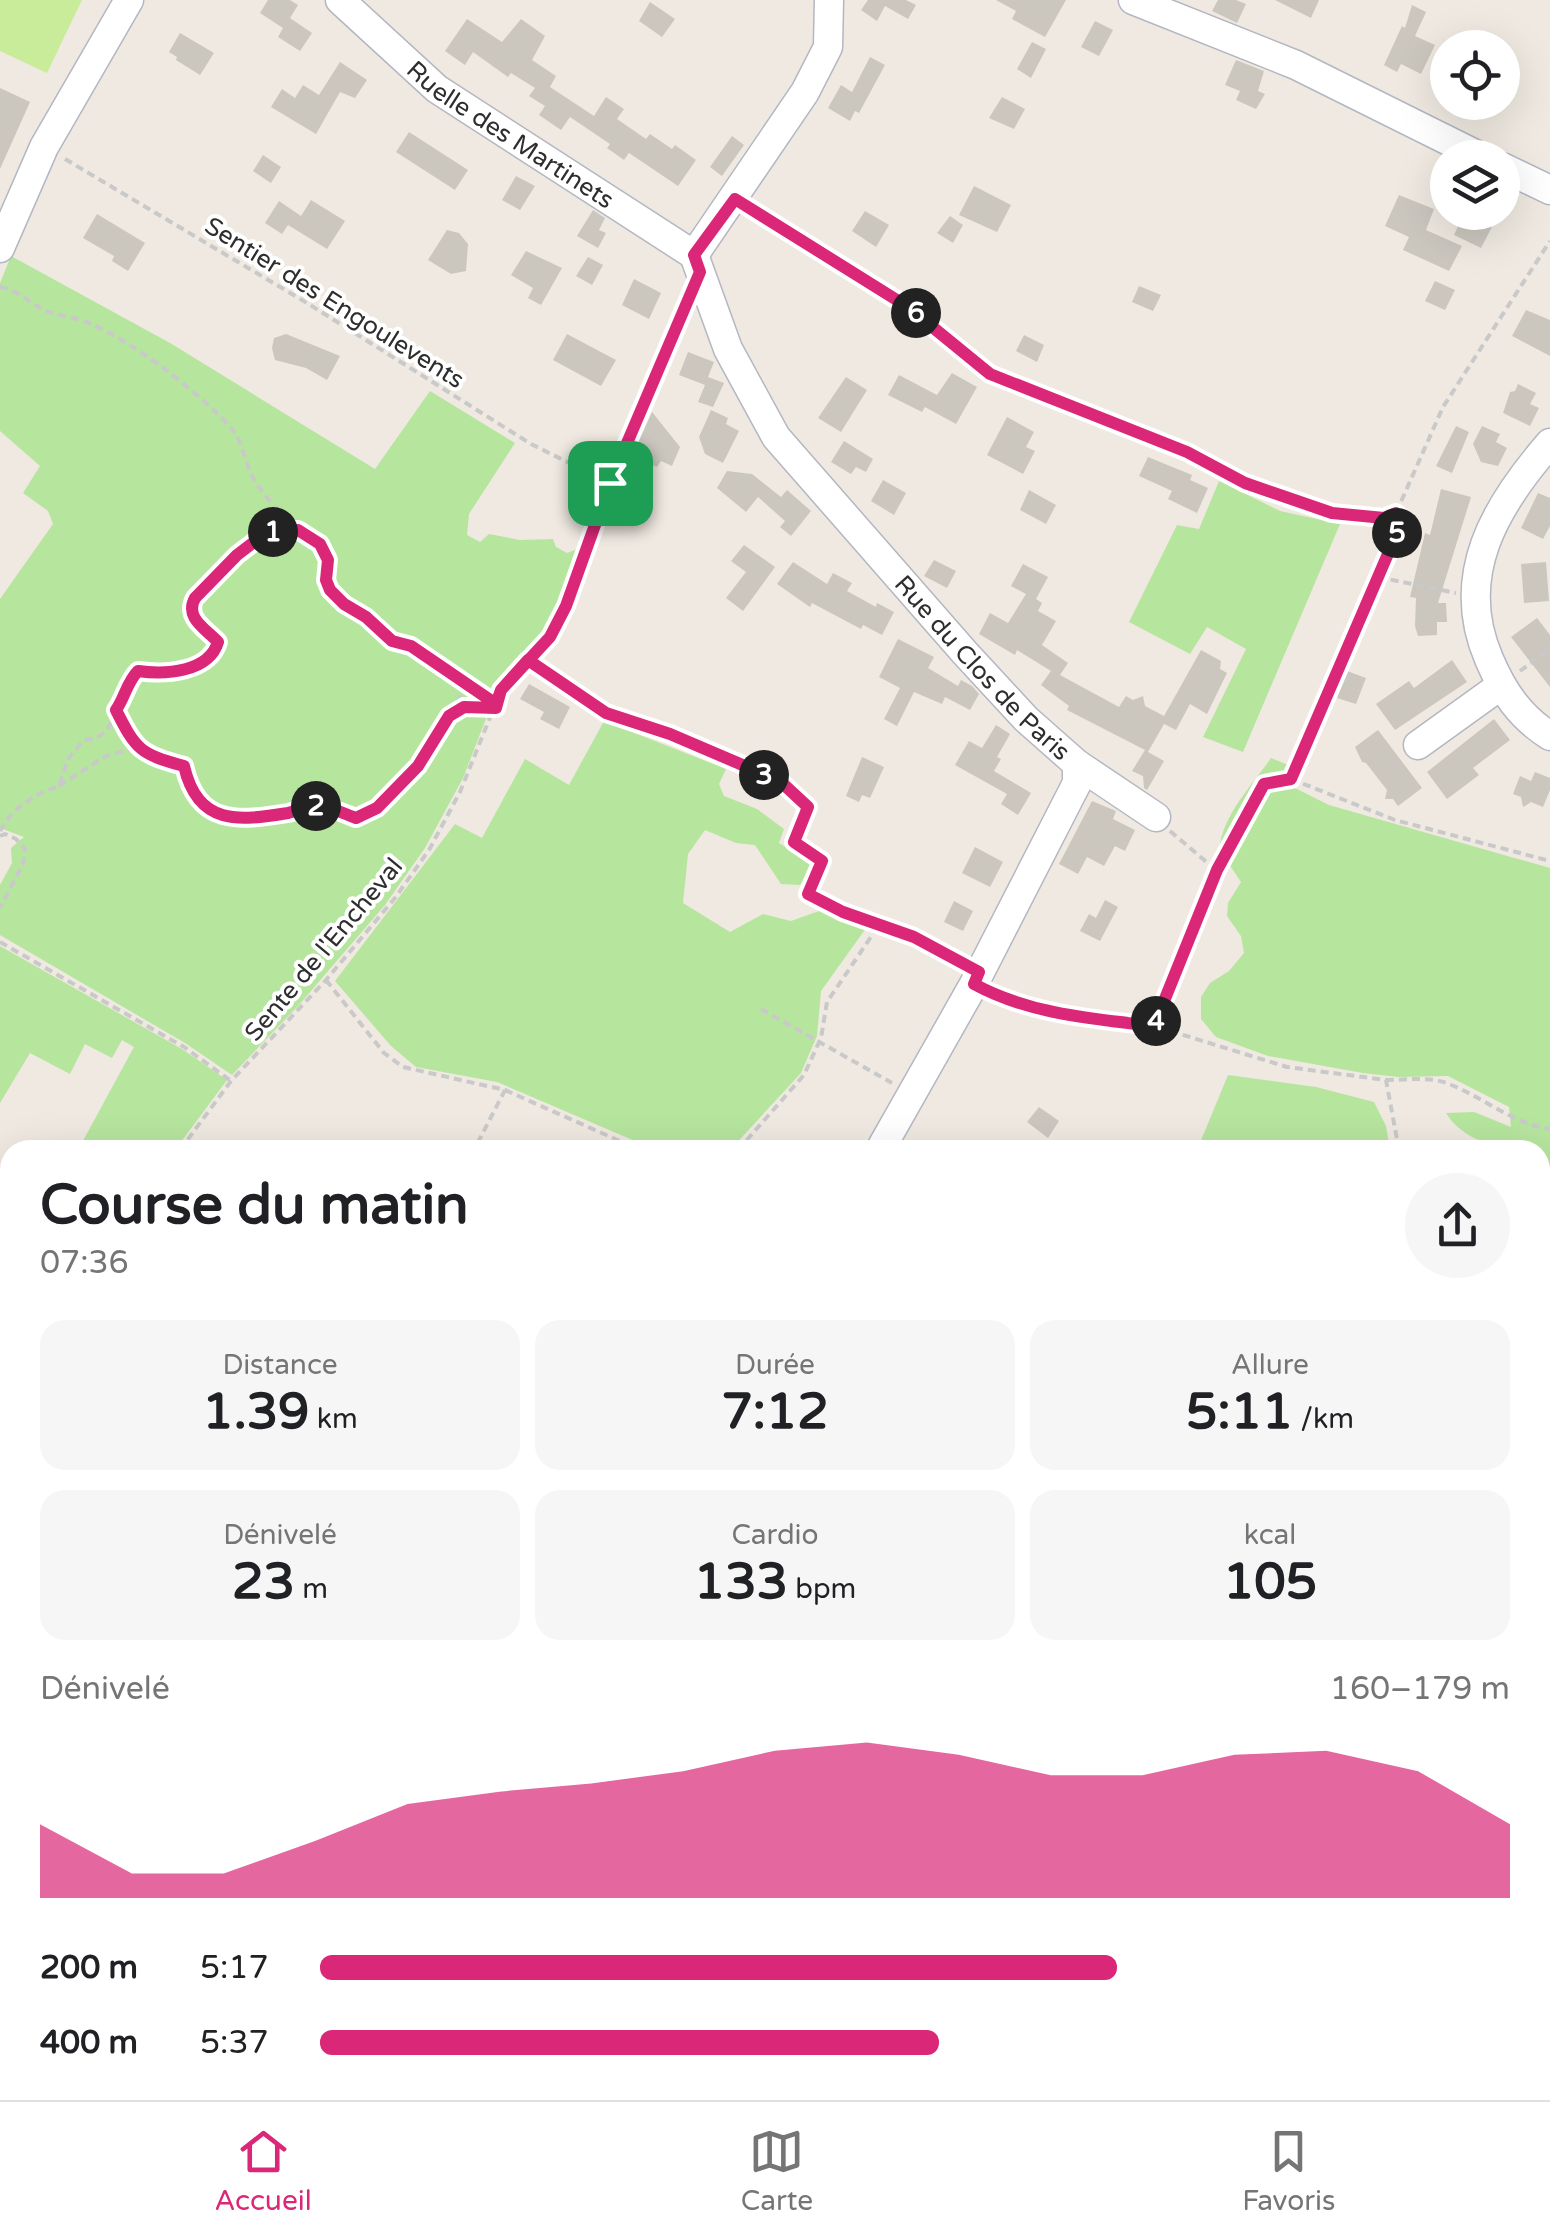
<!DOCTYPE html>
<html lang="fr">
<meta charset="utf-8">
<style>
:root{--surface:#fff;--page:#f6f6f6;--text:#202124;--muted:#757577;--line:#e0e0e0;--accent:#db2777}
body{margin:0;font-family:"Varela Round",sans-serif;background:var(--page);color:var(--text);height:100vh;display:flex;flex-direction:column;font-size:38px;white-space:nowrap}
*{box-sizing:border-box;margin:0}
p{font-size:32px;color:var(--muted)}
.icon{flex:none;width:55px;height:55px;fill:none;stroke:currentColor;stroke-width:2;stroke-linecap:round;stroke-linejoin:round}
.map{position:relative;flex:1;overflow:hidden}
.drawer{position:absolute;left:0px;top:1140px;width:1550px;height:960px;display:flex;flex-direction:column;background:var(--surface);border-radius:30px 30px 0 0;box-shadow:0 10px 40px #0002}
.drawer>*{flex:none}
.fabs{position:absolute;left:1430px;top:30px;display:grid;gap:20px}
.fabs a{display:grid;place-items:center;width:90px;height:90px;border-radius:50%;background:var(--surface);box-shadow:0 10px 40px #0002;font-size:50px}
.pin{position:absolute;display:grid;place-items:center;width:85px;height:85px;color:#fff;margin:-42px;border-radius:20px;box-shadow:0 5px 15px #0006}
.km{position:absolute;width:50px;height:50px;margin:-25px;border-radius:50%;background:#222;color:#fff;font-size:28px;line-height:50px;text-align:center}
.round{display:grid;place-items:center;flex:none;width:105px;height:105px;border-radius:52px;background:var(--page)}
.headline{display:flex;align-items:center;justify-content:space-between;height:170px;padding:0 40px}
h1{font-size:55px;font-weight:800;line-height:75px}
.stats{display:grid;grid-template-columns:repeat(3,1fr);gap:15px;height:170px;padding:10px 40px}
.stats div{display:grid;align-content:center;border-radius:25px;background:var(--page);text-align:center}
.stats b{font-size:50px;font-weight:800}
.stats small{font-size:28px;font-weight:400}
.stats p{font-size:28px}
.chart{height:280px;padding:20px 40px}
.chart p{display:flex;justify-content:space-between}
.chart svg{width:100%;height:180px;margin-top:10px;fill:var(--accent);opacity:.7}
ul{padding:0 40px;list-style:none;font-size:32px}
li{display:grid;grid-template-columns:160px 120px 1fr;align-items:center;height:75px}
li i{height:25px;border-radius:12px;background:var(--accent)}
.menu{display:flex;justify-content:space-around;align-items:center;height:140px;border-top:2px solid var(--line);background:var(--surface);font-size:28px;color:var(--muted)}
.menu a{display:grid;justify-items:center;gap:5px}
.menu .selected{color:var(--accent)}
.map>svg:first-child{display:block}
</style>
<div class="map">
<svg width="1550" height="2100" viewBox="0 0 1550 2100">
<rect width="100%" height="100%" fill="#efe9e1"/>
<g fill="#b6e59e">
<polygon points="11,256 170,343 375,469 430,391 515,443 469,514 467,535 480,542 489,534 520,540 553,539 556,547 567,553 582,547 550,630 496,693 463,778 425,848 385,905 298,1006 232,1075 185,1043 0,935 0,885 12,863 11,848 24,837 0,828 0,599 53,524 48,511 23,493 40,466 0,431 0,283"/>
<polygon points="1219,481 1280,511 1340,524 1243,752 1203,737 1246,649 1207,627 1190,654 1129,622 1177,525 1199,529"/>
<polygon points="604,721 726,769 719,784 724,796 757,809 784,829 779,843 810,862 810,871 800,885 781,884 755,845 736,843 705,830 688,854 683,903 730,932 763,914 791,921 822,910 869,924 821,991 817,1036 801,1073 730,1150 656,1150 497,1082 416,1067 391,1046 335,981 455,824 482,838 525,759 569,785"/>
<path d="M1271,758L1293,767L1285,783L1329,805L1550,868V1166L1540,1162V1150C1505,1150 1465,1144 1446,1113L1474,1112L1511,1127L1509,1107L1448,1076L1398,1077L1363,1073L1268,1056L1216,1037L1201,1019V997L1210,983L1229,971L1244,953L1241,936L1227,916L1228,903L1241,882L1231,867L1219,860C1217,820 1249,790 1271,758Z"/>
<polygon points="0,946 182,1049 227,1080 175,1150 78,1150 134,1047 122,1040 112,1058 85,1044 70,1074 30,1053 0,1103"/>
<polygon points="1228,1075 1316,1087 1374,1102 1386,1126 1390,1150 1197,1150"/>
</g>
<polygon fill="#c9ec9a" points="0,0 82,0 47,73 0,51"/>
<g fill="#cbc7bf">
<polygon points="268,0 290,0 298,5 287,23 290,18 312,33 300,51 278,37 283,28 260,13"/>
<polygon points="868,0 906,0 916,5 908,19 885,6 877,21 861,10"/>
<polygon points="996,0 1066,0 1045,37 1012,19 1016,11"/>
<polygon points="1218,0 1236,0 1246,4 1237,23 1212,11"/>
<polygon points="1275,0 1319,0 1311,18"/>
<polygon points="650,2 675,19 662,37 639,21"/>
<polygon points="1412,5 1426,12 1415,36 1435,45 1421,74 1401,64 1397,72 1384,65 1402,26 1405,28"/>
<polygon points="467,19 502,42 521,19 545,36 532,60 556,76 550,87 594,116 606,97 624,109 617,119 646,139 650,134 672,149 675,145 696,160 678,186 629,153 624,160 607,148 610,144 570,117 561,130 539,115 545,106 529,96 535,88 511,73 508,77 473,52 465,65 445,51"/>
<polygon points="1095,21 1113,30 1099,56 1081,47"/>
<polygon points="180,33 214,53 200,75 176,60 177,57 169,52"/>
<polygon points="1032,42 1046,49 1031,78 1017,69"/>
<polygon points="870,57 885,65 859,113 855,111 850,121 828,108 841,85 852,92"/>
<polygon points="1236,60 1264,71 1258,91 1265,94 1256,109 1236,100 1240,91 1225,85"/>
<polygon points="340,62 367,80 355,98 340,92 316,134 271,107 282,89 295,98 303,85 319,95"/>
<polygon points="0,88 30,102 0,169"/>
<polygon points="1002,97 1025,109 1014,129 989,118"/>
<polygon points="409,132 468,170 455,190 396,152"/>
<polygon points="732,136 744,145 722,176 710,167"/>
<polygon points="263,155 281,167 271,183 253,171"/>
<polygon points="516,176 535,186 520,210 502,200"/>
<polygon points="974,186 1011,205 997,232 959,215"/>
<polygon points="1399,195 1434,209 1426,230 1462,246 1449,271 1403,250 1409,237 1385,226"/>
<polygon points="311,200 345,221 327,249 288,225 282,234 265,223 279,201 301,216"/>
<polygon points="593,210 605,218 599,230 606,233 598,248 577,236"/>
<polygon points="865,211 889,225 876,247 852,231"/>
<polygon points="1470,212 1495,221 1481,248 1454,235 1461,220 1465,222"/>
<polygon points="97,214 145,243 128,271 112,261 114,256 83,238"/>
<polygon points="950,216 963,225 953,243 937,233"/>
<polygon points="447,230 459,233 468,244 466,271 451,274 428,260"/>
<polygon points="526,251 562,268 541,305 528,298 533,288 511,275"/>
<polygon points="588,257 603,265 592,285 576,276"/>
<polygon points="634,279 661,293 649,319 622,305"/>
<polygon points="1435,281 1455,290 1445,310 1425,301"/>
<polygon points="1139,286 1161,295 1153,311 1132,302"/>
<polygon points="1526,310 1550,320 1550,356 1512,336"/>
<polygon points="286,334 340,356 327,380 306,368 275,360 272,348 274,338"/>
<polygon points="567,334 616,360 601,386 553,360"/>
<polygon points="1024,335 1044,345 1037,362 1016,351"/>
<polygon points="688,352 714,362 708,377 724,383 713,407 698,402 705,385 679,375"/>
<polygon points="952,373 977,387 956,424 925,407 922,412 888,395 899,375 937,395"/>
<polygon points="846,377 867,390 841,432 818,418"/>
<polygon points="1518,384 1536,393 1530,404 1539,408 1530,426 1503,413 1510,392 1515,391"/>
<polygon points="711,410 728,418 726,424 739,431 723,463 705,454 699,437"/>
<polygon points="652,412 680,447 672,466 661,461 657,467 635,457 638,451 635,449"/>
<polygon points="1007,417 1034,432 1026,447 1035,451 1023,474 987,455"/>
<polygon points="1456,426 1469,432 1452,473 1436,466"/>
<polygon points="1482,426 1500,434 1496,442 1507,448 1498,466 1481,462 1473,444"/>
<polygon points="844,441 873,459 866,472 856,467 851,474 831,462"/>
<polygon points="1148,457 1192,475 1190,480 1208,488 1197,513 1168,499 1172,491 1139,476"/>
<polygon points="727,471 752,474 781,497 787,490 811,511 791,536 780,527 785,521 758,497 746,512 717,488"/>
<polygon points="883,480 906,493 894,515 871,501"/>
<polygon points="1441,489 1471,497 1438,603 1446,603 1447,622 1437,622 1437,635 1418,636 1415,626 1416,598 1410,597 1425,533 1430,535"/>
<polygon points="1029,490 1056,505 1046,524 1020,510"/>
<polygon points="1538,493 1550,498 1550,526 1543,539 1521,528"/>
<polygon points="744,545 775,567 743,611 726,598 746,572 731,561"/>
<polygon points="934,560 956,571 947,588 924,576"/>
<polygon points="793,562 827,584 833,573 852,583 847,591 876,607 877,603 894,612 882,635 863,625 861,629 812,603 810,607 777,584"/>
<polygon points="1546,562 1549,601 1524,603 1521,564"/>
<polygon points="1023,564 1048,577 1036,599 1042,603 1038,611 1056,621 1042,645 1068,663 1060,675 1119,707 1126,696 1133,700 1143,696 1145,706 1164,716 1201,650 1221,661 1220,669 1227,673 1207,714 1190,704 1176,730 1164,724 1148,752 1164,761 1147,790 1144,788 1143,776 1132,771 1145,750 1067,710 1069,706 1041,685 1051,671 1017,650 1015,655 979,634 990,613 1008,623 1026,594 1011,586"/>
<polygon points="1537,618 1550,635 1550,687 1511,637"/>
<polygon points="898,639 934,657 928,668 958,686 961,680 972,686 979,694 970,710 945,697 942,704 914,692 897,726 884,719 900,688 879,677"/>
<polygon points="1452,660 1467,682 1395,730 1376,704 1409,681 1414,688"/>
<polygon points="1347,671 1366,678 1356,704 1337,698"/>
<polygon points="529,684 570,707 559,729 540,719 544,712 520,699"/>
<polygon points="1494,719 1510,740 1473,768 1479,775 1447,799 1427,772"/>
<polygon points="996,725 1010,734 997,757 1001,759 994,771 1031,793 1018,815 1001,804 1007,794 955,765 969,741 982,748"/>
<polygon points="1378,730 1422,788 1398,806 1393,799 1385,799 1387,790 1366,763 1362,762 1355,747"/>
<polygon points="862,757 884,767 870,798 862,795 859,802 846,796"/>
<polygon points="1535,772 1550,778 1550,790 1543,807 1531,802 1523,807 1521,797 1513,794 1520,776 1531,781"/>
<polygon points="1092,801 1116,811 1113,819 1135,830 1125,851 1115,846 1104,866 1087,857 1078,874 1059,864"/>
<polygon points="975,847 1003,862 990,887 962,873"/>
<polygon points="1105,900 1118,907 1100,941 1080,931 1089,914 1096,918"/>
<polygon points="954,901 973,911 963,931 944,922"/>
<polygon points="1039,1107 1059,1121 1048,1138 1027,1122"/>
</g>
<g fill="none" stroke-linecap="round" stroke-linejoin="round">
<g stroke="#b4b7c1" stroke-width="31">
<g id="minor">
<path id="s1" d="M340,0L437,89L694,255"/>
<polyline points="1133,0 1296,65 1483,158"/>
<polyline points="1502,167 1550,190"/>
<polyline points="0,248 44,147 129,0"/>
<path id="s2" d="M694,255L728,349L776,437L965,653L1026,719L1077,764V783L974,984L880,1150"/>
<polyline points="694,255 805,92 828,47 829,0"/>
<path d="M1550,443C1495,506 1453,576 1489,659C1503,692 1520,717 1550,736"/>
<polyline points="1418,745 1500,686"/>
<polyline points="1077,764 1156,817"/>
<polyline points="0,1239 10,1238"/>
<polyline points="1540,1319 1550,1326"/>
<polyline points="0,1421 10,1428"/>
<polyline points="1542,1533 1550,1551"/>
<polyline points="0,1667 10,1674"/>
<polyline points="1540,1778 1550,1790"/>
<polyline points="0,1965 10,1972"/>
<polyline points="1540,2080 1550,2058"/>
<polyline points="172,2090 186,2100"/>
<polyline points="749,2090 770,2100"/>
<polyline points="1184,2090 1202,2100"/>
<polyline points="366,2100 372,2090"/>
<polyline points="803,2100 809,2090"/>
</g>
</g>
<g stroke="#c9c9c9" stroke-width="4" stroke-dasharray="8 5" stroke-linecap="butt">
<polyline points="65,159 307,303 531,444 610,483"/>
<polyline points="752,210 908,307 990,374 1187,452 1245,483 1289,496 1332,513 1384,518 1396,513"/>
<path d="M0,287C19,290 30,304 47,311C61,317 77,317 91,324C135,343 200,393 232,429C244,443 245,468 257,484C264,494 272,505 282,513C298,528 324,533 328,561C329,571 326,579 329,591L392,641L411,646L496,704"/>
<polyline points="1396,513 1443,407 1550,241"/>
<polyline points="1378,577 1456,593"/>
<polyline points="528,660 606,713 669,734 780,781 808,807 794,843 822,861 809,894 843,912 914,937 962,963"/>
<polyline points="1520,671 1550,649"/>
<path d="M116,710C125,696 127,682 139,671C166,675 209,672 218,642L192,615L191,607C205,578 255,533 287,529C298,528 307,536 316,541"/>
<polyline points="450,713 465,689 462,682"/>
<polyline points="1291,779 1395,820 1550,861"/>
<polyline points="59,786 106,756 137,747"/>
<path d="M0,831C14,806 32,796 59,786L68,759L84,740C105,738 110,728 116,710C137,750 140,754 184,766C198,826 237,821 288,813C298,811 309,805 319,806C331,807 345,814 356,818L377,808L418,766L449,716L464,707L496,708"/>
<polyline points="1170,831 1216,870"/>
<polyline points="0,836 5,834 16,839 25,849 23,864 0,908"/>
<polyline points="0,942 184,1047 231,1081"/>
<polyline points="326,980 384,1053 403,1067 505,1090 474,1150"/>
<polyline points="993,994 1058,1015 1154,1026 1287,1067 1386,1080 1399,1150"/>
<polyline points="761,1009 892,1083"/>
<polyline points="1154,1026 1217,870 1264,784 1291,779 1403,519 1396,513"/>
<path d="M1386,1080C1407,1080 1430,1076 1449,1084C1483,1097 1513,1124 1550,1129"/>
<polyline points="505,1090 640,1150"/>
<polyline points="180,1150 231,1081 326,980 395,898 429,850 460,792 501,690 550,637 566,605 633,424 687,304"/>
<polyline points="738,1150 804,1075 821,1038 827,1002 879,925"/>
</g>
<use href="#minor" stroke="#fff" stroke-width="28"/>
</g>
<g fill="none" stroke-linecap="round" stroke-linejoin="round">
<g stroke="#fff" stroke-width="20">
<path id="route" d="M610,483L566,606L550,637L501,690L496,704L411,646L392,641L366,617L344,604L330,590L326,580L328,560L320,544L298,530L272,532L258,539L237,555L195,598C184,618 206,629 218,642C209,672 166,675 138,671C127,682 125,697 116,710C136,750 140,754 184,766C198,826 238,821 288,813C298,811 310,805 319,806C331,807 345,814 356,818L377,808L418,766L449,716L464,707L496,708L501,690L528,660L606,713L670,734L780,781L808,807L794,842L822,861L808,894L843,912L914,937L979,972L974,984C1029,1014 1092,1019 1154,1026L1217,870L1264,784L1291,779L1403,519L1396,513L1384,518L1332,513L1245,483L1187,452L990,374L908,307L735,199L694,255L700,272L610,483"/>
</g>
<use href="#route" stroke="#db2777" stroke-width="12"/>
</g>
<g text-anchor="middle" stroke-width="8" stroke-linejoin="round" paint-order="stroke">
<g font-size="25" fill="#2e2e2e" stroke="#fff">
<text dy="9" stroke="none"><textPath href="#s1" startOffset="218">Ruelle des Martinets</textPath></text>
<text transform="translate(335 302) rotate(32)" y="9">Sentier des Engoulevents</text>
<text dy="9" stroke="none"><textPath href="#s2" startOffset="510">Rue du Clos de Paris</textPath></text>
<text transform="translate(323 949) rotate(-50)" y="9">Sente de l'Encheval</text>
</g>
</g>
</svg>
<div class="fabs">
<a><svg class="icon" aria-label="locate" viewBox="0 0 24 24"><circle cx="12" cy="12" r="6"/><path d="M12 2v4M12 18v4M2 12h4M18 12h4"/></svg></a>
<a><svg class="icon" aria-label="layers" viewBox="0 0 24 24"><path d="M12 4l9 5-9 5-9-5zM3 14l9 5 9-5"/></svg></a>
</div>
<div class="pin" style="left:610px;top:483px;background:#1e9e55"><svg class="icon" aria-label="arrive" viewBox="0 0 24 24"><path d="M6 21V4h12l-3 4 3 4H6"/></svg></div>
<b class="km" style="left:273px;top:532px">1</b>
<b class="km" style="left:316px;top:806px">2</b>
<b class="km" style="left:764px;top:775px">3</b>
<b class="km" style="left:1156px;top:1021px">4</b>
<b class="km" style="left:1397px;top:533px">5</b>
<b class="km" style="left:916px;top:313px">6</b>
<section class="drawer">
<div class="headline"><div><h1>Course du matin</h1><p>07:36</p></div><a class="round"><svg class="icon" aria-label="share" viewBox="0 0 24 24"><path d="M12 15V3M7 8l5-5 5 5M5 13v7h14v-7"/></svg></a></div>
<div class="stats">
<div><p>Distance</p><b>1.39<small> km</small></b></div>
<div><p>Durée</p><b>7:12</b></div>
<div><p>Allure</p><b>5:11<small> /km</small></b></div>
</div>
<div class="stats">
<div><p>Dénivelé</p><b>23<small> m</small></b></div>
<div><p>Cardio</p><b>133<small> bpm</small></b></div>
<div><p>kcal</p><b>105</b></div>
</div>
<div class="chart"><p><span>Dénivelé</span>160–179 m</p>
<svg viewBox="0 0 160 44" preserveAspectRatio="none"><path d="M0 44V26L10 38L20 38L30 30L40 21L50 18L60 16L70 13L80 8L90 6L100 9L110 14L120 14L130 9L140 8L150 13L160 26V44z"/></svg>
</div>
<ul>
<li><b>200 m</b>5:17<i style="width:67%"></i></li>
<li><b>400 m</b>5:37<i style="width:52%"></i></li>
</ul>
</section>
</div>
<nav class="menu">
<a class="selected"><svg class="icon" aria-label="home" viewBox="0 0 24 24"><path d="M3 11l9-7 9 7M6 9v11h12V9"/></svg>Accueil</a>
<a><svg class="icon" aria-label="map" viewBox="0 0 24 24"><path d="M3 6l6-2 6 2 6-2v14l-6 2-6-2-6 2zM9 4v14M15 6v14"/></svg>Carte</a>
<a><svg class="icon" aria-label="saved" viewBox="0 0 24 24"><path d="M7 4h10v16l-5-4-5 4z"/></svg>Favoris</a>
</nav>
